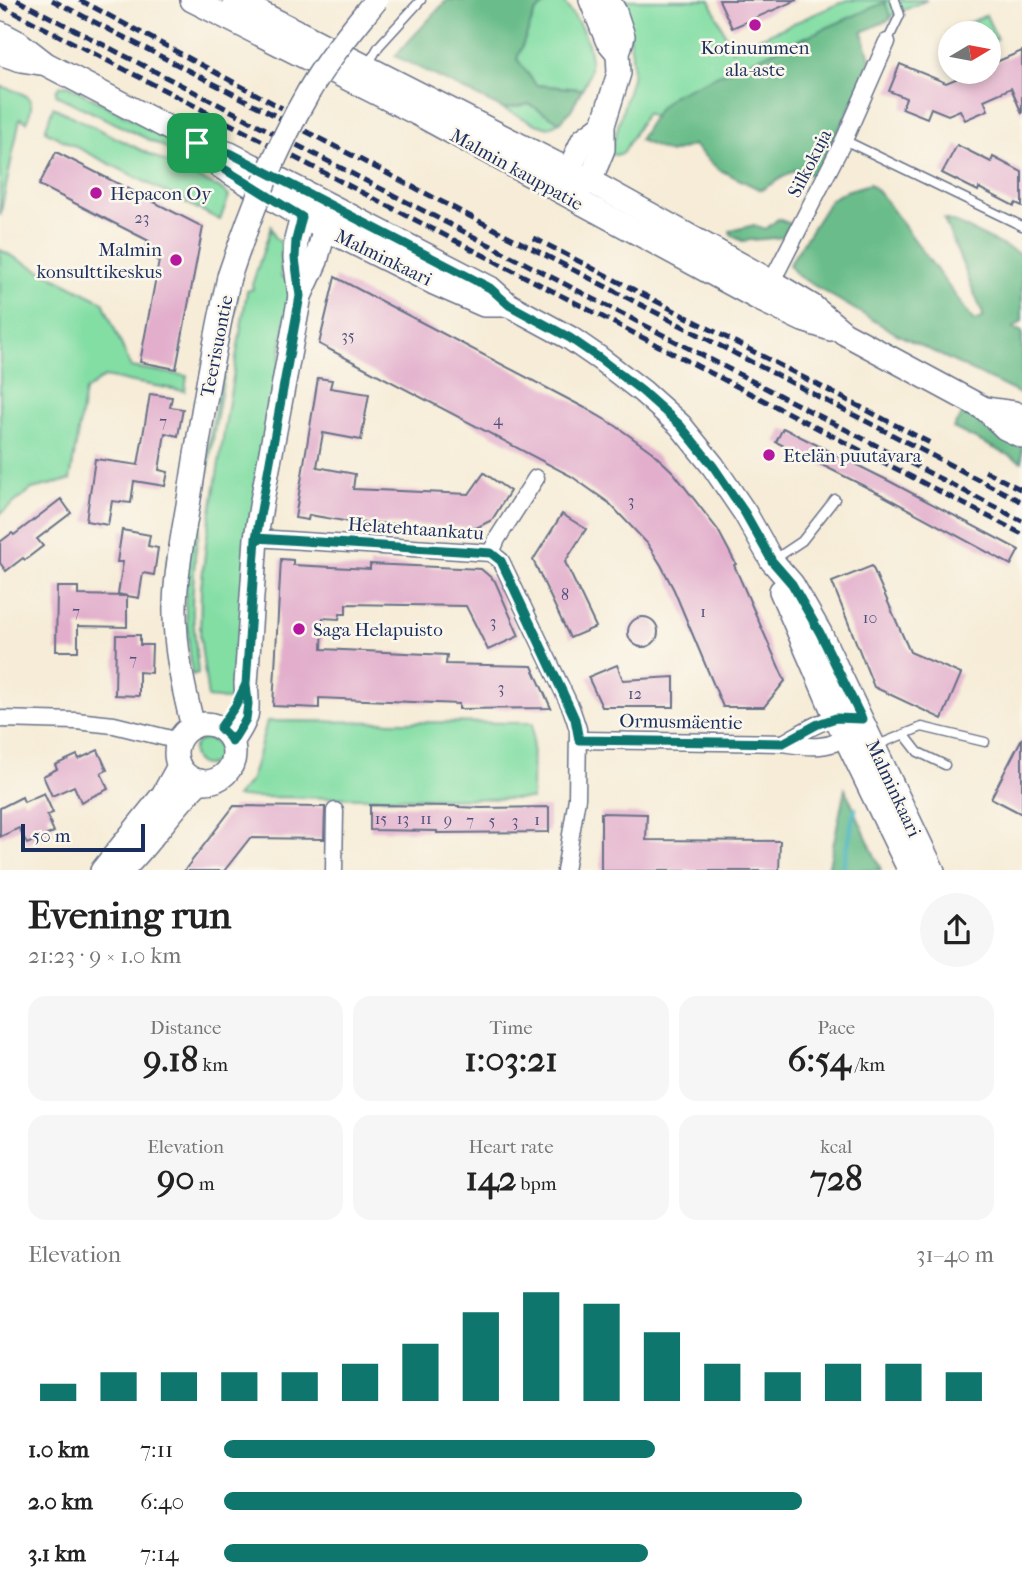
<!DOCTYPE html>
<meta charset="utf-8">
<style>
:root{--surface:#fff;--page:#f6f6f6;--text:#222;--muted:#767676;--accent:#0f766e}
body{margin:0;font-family:"IM FELL French Canon",serif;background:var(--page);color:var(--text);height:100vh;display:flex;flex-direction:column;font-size:26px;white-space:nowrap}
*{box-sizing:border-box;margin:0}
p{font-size:23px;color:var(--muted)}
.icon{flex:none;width:38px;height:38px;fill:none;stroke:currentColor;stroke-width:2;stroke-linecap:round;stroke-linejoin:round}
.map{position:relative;height:870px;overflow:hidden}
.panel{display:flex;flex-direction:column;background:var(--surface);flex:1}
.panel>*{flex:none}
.needle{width:46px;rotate:80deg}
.tools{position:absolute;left:938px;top:21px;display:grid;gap:14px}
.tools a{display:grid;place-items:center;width:63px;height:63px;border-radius:50%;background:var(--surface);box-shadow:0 4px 10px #0003;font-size:35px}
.scale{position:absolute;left:21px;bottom:18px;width:124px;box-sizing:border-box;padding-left:7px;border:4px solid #1b2f5e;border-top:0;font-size:19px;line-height:24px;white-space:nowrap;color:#1b2f5e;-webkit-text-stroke:5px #fbf7ec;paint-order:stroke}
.pin{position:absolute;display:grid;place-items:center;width:60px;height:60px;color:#fff;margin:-30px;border-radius:14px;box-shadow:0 4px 10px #0006}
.round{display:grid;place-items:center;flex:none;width:74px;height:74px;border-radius:37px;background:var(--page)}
.head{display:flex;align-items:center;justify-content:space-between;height:119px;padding:0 28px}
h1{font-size:38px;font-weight:800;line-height:52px}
.metrics{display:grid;grid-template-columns:repeat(3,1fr);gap:10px;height:119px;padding:7px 28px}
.metrics div{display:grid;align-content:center;border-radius:18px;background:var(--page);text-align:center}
.metrics b{font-size:35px;font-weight:800}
.metrics small{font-size:19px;font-weight:400}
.metrics p{font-size:19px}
.chart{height:196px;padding:14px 28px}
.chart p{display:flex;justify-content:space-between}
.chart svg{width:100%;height:126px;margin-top:7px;stroke:var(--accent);stroke-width:6}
ul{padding:0 28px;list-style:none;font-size:23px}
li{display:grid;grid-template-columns:112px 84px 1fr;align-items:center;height:52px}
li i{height:18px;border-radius:9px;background:var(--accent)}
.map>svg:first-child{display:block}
</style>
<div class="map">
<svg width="1022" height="871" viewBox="0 0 1022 871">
<rect width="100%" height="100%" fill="#fbf7ec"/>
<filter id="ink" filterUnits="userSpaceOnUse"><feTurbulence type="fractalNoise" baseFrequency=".0143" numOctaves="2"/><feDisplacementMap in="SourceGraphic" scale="14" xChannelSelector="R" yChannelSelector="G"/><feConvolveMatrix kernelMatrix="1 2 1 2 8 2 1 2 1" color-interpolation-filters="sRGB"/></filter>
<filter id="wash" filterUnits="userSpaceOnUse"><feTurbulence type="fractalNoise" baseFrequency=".00686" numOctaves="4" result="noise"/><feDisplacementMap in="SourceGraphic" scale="28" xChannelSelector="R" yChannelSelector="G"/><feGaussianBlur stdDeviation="1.57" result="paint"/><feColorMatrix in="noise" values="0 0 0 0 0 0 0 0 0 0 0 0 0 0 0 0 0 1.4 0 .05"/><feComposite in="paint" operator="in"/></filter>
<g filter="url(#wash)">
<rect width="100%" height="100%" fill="#f6ecd7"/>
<g fill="#83dea4" stroke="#4f8681" stroke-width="2">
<path d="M549,0H562C578,20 596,46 589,73C588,79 585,84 582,89L536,85L517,59L535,13Z"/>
<path d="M615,0H710L732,50L847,0H927L657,118L646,113L623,153L616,155L610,154L632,78C635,46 627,29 615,0Z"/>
<polygon points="986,15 997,39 989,43 989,33 950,33 950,41 947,33"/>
<path d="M67,85L180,144L207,163L205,171L162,146L56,95C56,87 60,86 67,85Z"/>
<path d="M0,86C9,89 29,93 31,103C32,109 29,116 27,122L20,118L0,216Z"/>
<polygon points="529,104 560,122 548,128 536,124 503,109"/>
<polygon points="53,107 223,190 229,196 220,220 45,131"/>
<polygon points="271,227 275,238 281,242 281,277 289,279 290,287 240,650 230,700 208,698 200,637 201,588 207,536 247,291 253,289 252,285"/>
<polygon points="0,250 103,302 131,367 187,376 185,391 104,377 85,391 70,480 32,489 0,514"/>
<polygon points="236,293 238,294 207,474 195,555 192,603 198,673 192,675 185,602 190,548"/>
<polygon points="267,721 533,723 532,799 236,797 250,781 256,763"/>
<circle cx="206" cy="752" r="13"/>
</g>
<g fill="#6abd8a" stroke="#427674" stroke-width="2">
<polygon points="447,0 549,0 535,13 517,59 536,85 582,89 571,110 560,122 529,104 503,109 395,56"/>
<polygon points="885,2 891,19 862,32 870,58 869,69 816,176 795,170 761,190 718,169 693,145 670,153 639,140 659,108 673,95"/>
<polygon points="870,184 883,197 974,321 984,317 944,219 957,223 1022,255 1022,321 1013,329 1022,331 1022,395 897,334 798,276 789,265 831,199 846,191"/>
<polygon points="778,219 791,224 784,237 742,241 731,235 730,231 754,225 766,229"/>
<polygon points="963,412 1022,445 1022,462 953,428"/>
<polygon points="845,789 881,870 828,870"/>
</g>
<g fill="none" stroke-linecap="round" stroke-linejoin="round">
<polyline stroke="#43b1be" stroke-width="5" points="842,871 855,809"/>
</g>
<g id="blocks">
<g fill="#e2aecc">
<polygon points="719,0 797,0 732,28"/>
<polygon points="1022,51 1022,114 1011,88 984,100 988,110 965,120 960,110 948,115 931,108 927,118 902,108 906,98 889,91 900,64 946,83 973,72 989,72 989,65"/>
<polygon points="957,145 991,162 993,157 1022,172 1022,206 1016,203 1014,206 979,188 978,191 942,173"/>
<polygon points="56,152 203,227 176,369 140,362 159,261 156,260 150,248 146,246 149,241 39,185"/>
<polygon points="335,277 585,408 616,426 652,452 673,472 718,530 736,564 734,565 785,681 764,707 723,707 674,590 661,565 647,543 609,503 571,476 319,344"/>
<polygon points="318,378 332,380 330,388 369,394 361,440 323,433 317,467 355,474 353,489 469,494 484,473 510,491 492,520 476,528 350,522 309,515 308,520 295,518"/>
<polygon points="150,394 172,397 170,407 183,409 178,436 165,433 159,470 168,472 165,486 134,481 131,503 112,501 108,525 86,521 95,459 138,465"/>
<polygon points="783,428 889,481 1019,550 1011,565 882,495 776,442"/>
<polygon points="61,499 71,513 37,539 43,546 25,560 23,558 6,571 0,563 0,542 12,533 14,535"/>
<polygon points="562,514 586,529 565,562 596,627 570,638 533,560"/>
<polygon points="122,530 150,535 148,546 158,548 154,575 143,573 139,598 127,596 127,627 78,626 78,651 56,651 57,587 78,587 78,595 127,596 118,594 123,562 117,562"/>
<polygon points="281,559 293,560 293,565 370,569 370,564 481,569 495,581 519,636 488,650 466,606 346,604 346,614 340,614 339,619 323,618 322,649 447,655 446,664 532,666 551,708 459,709 459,704 319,698 319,708 273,706"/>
<polygon points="872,566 910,652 961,674 942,719 874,687 832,582"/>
<circle cx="643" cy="632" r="15"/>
<polygon points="116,635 140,635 140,645 152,645 151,673 139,672 139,696 115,695"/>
<polygon points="617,665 623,680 674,677 674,707 602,707 588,677"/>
<polygon points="1022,738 1022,814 991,798"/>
<polygon points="98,750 107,770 101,773 108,789 81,802 74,786 52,796 43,776 57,769 55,765 77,755 79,759"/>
<polygon points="44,793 53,813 47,815 54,832 27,844 19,828 0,837 0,808 22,797 24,802"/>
<polygon points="370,805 459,806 459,807 481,808 549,807 549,832 437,833 437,831 370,830"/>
<polygon points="234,806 325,807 324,839 250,838 224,871 184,871"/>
<polygon points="601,813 647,814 646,840 780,841 779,871 601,871"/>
</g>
</g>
</g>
<g filter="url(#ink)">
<use href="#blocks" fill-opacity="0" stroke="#687188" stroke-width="2"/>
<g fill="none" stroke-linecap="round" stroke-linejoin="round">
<g stroke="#687188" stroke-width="11">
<g id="lane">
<polyline points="887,42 900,15 895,0"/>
<polyline points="367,66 379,46 421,0"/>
<polyline points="844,140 1022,226"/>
<polyline points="775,559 802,541 835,499"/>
<polyline points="904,734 918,752 945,765"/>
<polyline points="875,746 922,727 985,742"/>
</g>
</g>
<g stroke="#687188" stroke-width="19">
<g id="street">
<polyline points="768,289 844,140 887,42"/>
<polyline points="256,538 491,553 501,561 571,708 578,729 577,798 565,871"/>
<polyline points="491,553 497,539 536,478"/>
<polyline points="0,719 76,721 114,725 179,741"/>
<path d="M579,740L783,743C806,747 835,751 851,731"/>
<path d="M783,743C802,733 823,717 845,718"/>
<polyline points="334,871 335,811"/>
</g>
</g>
<g stroke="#687188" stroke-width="26">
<g id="secondary">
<polyline points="192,0 422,116 761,300 803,320 831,329"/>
<polyline points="235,0 590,181 772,282 812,306 844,333 985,409 1005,428 1022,436"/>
<polyline points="591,0 607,40 618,53"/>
<polyline points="0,33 19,43 46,64 197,143 230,154 490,288 509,305 570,338 599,358 642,391 680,425 713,466 745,513 772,561 792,584 820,633 933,871"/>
<polyline points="0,53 21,60 40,63"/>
<polyline points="202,147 221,167 302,217 434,283 484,305 509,305"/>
<polyline points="568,186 569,170 583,140 603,125"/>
<polyline points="579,188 590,181 603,149 603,125 619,73 618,53 623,36 615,12 608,0"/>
<polyline points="300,296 295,258 296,240 302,217 314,209"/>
<polyline points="985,409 1014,413 1022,416"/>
<polyline points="781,591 836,718 910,871"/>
<circle cx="205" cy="753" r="29"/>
<path d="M193,727C183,686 174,647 175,605C176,568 184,530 190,493C201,421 213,349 229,277"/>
<path d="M232,742C248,717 249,715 246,684L256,538L261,506L300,296L316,261L325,228L324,203"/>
<polyline points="102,871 163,795 179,766"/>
<path d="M121,871C151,843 171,808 200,781"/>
</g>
</g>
<use href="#lane" stroke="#fff" stroke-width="8"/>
<use href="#street" stroke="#fff" stroke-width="16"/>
<use href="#secondary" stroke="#fff" stroke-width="23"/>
<g stroke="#1b2f5e" stroke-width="5" stroke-dasharray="10 5" stroke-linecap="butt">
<polyline points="17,0 1022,521"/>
<polyline points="52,0 1022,502"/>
<polyline points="80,0 282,108"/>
<polyline points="0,5 1022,534"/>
<polyline points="534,238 932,444"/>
<polyline points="985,471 1022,490"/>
</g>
<g stroke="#687188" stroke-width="26" stroke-linecap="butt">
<path id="secondary-bridge" d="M229,277C251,212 275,150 309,91C328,58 353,29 376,0"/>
</g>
<use href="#secondary-bridge" stroke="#fff" stroke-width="23"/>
</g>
</g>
<g fill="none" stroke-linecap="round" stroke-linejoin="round" filter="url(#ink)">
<g stroke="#fff" stroke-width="14">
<polyline id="route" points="197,143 221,167 302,217 296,240 295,258 300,296 256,538 246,684 248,704 246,719 232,742 229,737 220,728 236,705 246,684 256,538 491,553 501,561 570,708 575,719 579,740 783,743 818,724 836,718 862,719 820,633 792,584 772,561 745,513 713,466 680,425 642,391 599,358 570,338 509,305 490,288 230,153 197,143"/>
</g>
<use href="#route" stroke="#0f766e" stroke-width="9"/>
</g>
<g fill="#b5179e" stroke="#fbf7ec" stroke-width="2.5">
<circle cx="755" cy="25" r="7"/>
<circle cx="96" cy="193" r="7"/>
<circle cx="176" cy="260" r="7"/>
<circle cx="769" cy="455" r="7"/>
<circle cx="299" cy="629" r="7"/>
</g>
<g text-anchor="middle" stroke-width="5" stroke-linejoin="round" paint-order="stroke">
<g font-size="16" fill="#4d4f7a">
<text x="142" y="223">23</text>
<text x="348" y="341">35</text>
<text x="498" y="425">4</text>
<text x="163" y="427">7</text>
<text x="631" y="506">3</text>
<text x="565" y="600">8</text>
<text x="76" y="617">7</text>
<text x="703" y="617">1</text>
<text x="870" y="623">10</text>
<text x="493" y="627">3</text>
<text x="133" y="665">7</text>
<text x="501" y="693">3</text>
<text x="635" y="699">12</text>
<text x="381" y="824">15</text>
<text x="403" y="824">13</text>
<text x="426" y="824">11</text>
<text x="448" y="825">9</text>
<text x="537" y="825">1</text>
<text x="470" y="826">7</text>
<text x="492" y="826">5</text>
<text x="515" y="826">3</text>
</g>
<g font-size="19" fill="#1b2f5e" stroke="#fbf7ec" text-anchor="start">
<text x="755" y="54" text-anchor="middle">Kotinummen<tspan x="755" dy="22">ala-aste</tspan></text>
<text x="110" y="200">Hepacon Oy</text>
<text x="162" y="256" text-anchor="end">Malmin<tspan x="162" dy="22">konsulttikeskus</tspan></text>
<text x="783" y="462">Etelän puutavara</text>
<text x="313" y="636">Saga Helapuisto</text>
</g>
<g font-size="19" fill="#1b2f5e" stroke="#fbf7ec">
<text transform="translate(809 163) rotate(-63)" y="7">Silkokuja</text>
<text transform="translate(517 169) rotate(29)" y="7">Malmin kauppatie</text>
<text transform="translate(384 257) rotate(26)" y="7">Malminkaari</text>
<text transform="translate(216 346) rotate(-79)" y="7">Teerisuontie</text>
<text transform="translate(416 528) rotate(4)" y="7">Helatehtaankatu</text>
<text transform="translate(681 721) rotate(1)" y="7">Ormusmäentie</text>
<text transform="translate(894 788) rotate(65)" y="7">Malminkaari</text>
</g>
</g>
</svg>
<div class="tools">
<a><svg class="needle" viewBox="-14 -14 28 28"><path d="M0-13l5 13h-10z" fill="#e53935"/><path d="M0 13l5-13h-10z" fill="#767676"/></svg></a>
</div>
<div class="scale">50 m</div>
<div class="pin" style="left:197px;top:143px;background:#1e9e55"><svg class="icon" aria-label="arrive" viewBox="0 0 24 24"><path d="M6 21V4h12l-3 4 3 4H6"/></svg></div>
</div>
<section class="panel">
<div class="head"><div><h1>Evening run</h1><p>21:23 · 9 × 1.0 km</p></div><a class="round"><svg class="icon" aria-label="share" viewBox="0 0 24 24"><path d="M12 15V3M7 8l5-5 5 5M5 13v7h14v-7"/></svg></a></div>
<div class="metrics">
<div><p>Distance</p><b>9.18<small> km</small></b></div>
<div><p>Time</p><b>1:03:21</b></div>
<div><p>Pace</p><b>6:54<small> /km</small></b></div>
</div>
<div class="metrics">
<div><p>Elevation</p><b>90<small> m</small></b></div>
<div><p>Heart rate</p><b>142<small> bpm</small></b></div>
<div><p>kcal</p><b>728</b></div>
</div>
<div class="chart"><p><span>Elevation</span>31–40 m</p>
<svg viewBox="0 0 160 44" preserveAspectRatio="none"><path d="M5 44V38M15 44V34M25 44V34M35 44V34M45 44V34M55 44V31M65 44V24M75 44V13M85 44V6M95 44V10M105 44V20M115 44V31M125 44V34M135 44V31M145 44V31M155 44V34"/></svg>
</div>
<ul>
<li><b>1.0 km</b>7:11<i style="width:56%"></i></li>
<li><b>2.0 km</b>6:40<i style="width:75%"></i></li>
<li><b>3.1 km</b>7:14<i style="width:55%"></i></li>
</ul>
</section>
